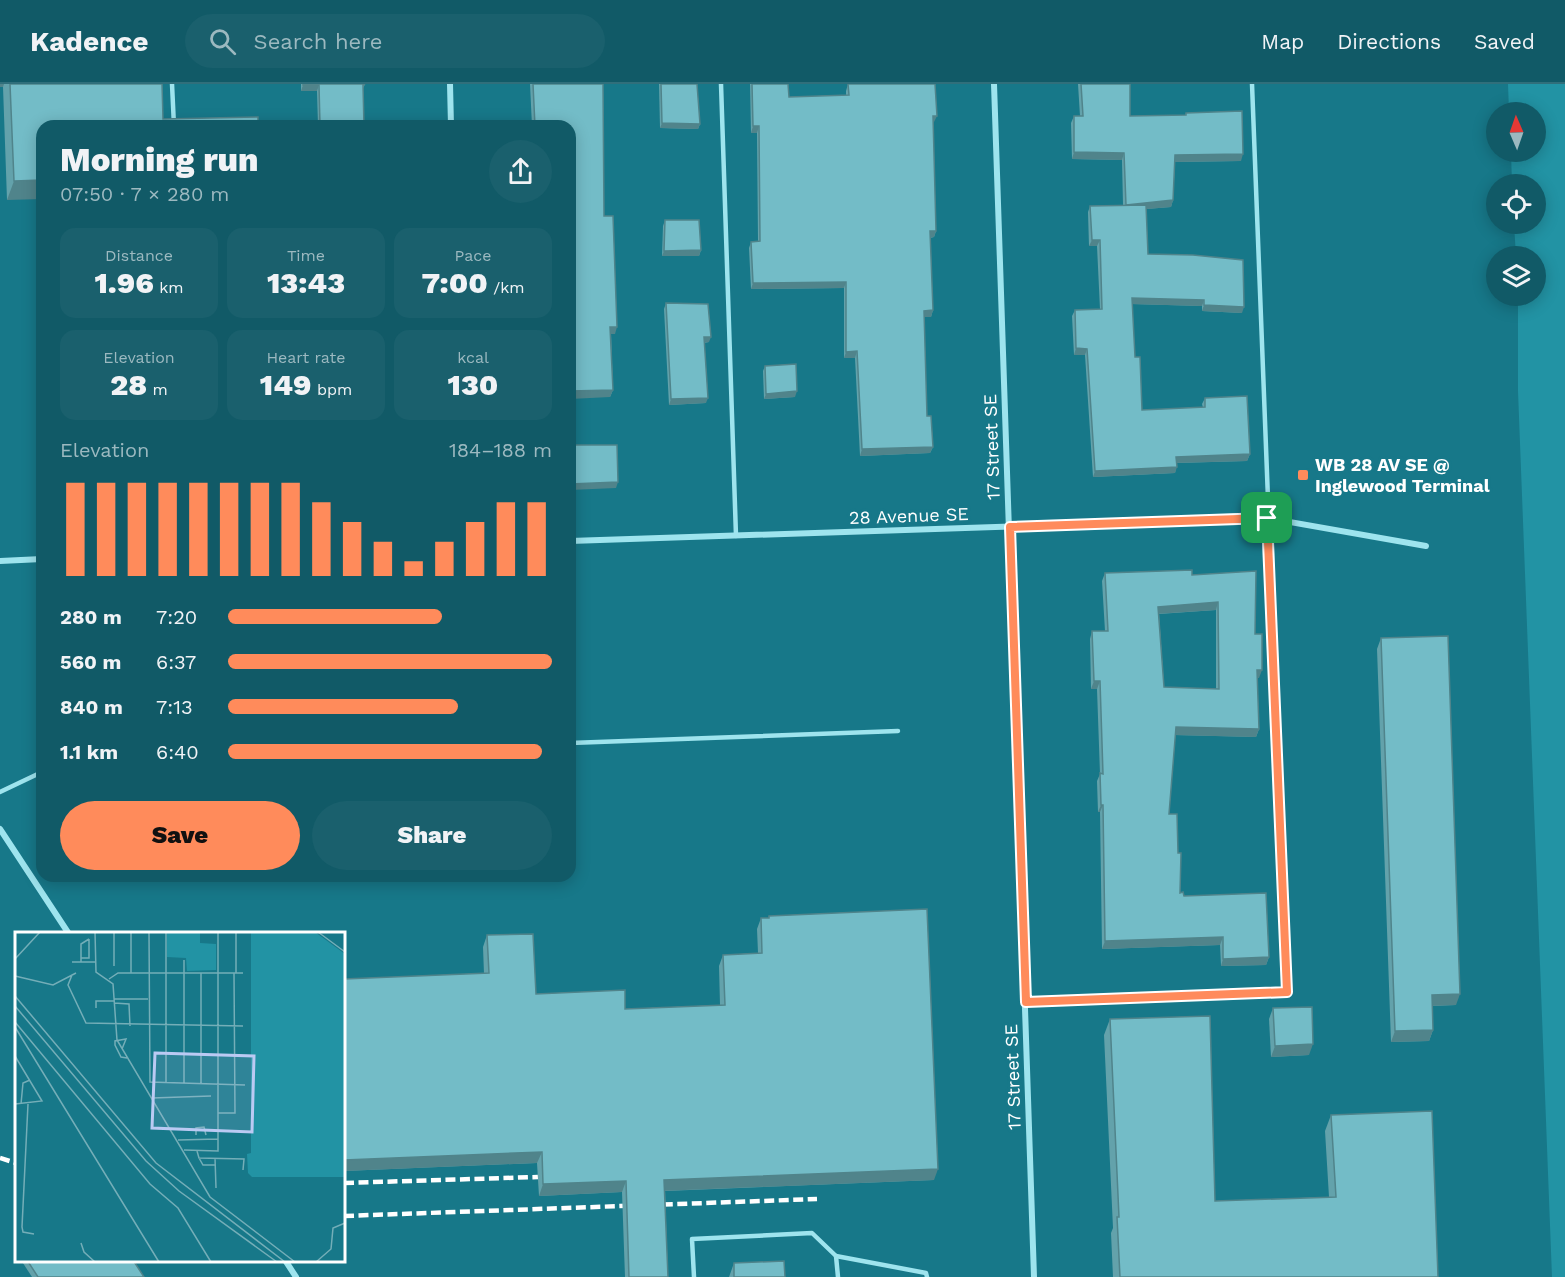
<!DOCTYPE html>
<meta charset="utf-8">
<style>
:root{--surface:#115a67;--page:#1a606d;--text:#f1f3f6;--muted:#9cb9c0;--line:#306f7b;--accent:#ff8b5b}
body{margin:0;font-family:"Work Sans",sans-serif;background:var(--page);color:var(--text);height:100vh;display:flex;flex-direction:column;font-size:22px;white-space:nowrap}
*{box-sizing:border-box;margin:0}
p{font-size:20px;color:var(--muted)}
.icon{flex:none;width:33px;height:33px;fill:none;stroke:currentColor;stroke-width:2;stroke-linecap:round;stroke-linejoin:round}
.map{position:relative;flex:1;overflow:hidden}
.sheet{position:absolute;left:36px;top:36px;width:540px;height:762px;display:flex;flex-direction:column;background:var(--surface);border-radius:18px;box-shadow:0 3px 15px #0003}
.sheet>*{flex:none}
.needle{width:39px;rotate:358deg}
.fabs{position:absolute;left:1486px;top:18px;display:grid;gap:12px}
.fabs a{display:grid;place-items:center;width:60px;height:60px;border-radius:50%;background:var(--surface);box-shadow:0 3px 15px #0003;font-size:30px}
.pin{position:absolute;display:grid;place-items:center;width:51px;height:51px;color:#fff;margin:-26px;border-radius:12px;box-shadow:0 3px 9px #0006}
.round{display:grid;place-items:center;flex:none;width:63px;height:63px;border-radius:32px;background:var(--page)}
.summary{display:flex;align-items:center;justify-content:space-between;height:102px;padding:0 24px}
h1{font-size:33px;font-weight:800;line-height:45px}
.figures{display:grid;grid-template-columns:repeat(3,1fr);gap:9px;height:102px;padding:6px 24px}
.figures div{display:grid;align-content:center;border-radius:15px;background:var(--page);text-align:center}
.figures b{font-size:30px;font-weight:800}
.figures small{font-size:16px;font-weight:400}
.figures p{font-size:16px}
.chart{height:168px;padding:12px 24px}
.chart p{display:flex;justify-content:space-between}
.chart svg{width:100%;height:108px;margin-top:6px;stroke:var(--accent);stroke-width:6}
.action{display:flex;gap:12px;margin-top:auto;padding:12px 24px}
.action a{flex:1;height:69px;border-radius:36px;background:var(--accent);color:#111;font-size:24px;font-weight:800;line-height:69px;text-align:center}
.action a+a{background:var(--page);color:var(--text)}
ul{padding:0 24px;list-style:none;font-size:20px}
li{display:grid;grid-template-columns:96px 72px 1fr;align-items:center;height:45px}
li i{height:15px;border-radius:8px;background:var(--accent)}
header{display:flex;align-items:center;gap:36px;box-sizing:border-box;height:84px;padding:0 30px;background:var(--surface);border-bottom:2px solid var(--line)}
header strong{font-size:28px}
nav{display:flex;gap:33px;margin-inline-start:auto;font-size:21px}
.search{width:420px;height:54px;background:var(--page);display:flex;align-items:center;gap:15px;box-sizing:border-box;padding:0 21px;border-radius:33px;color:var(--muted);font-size:22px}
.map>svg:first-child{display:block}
</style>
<header>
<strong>Kadence</strong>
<div class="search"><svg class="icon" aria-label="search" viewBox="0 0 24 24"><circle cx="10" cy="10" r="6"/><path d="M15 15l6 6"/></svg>Search here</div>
<nav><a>Map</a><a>Directions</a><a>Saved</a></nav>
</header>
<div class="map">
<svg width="1565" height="1193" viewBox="0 0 1565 1193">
<rect width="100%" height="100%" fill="#177889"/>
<polygon fill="#2293a4" points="1508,0 1565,0 1565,1193 1552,1193 1518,307 1518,212 1536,212 1536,172 1516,172 1514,140 1536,140 1536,100 1512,100 1511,68 1536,68 1536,28 1509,28"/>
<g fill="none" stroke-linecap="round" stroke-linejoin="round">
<g stroke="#9ee4ee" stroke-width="4.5">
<polyline points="172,0 174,42"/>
<polyline points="721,0 736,452"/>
<polyline points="570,659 898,647"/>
<polyline points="0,708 42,688"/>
<polyline points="1026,918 1287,908 1252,0"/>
<polyline points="836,1172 926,1189 927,1193"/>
<polyline points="694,1193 692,1155 812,1149 836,1172 838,1193"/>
</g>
<g stroke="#9ee4ee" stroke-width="6">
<polyline points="450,0 451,42"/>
<polyline points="994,0 1034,1193"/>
<polyline points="570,457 1267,434 1426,462"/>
<polyline points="0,477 42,475"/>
<polyline points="0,745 69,850"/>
<polyline points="285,1176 296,1193"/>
</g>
<g stroke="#fff" stroke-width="4.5" stroke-dasharray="10 4.5" stroke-linecap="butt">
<polyline points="0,1074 16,1079"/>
<polyline points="344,1099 538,1093"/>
<polyline points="344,1132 817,1115"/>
</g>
</g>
<g fill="#63a2ab" fill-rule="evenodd">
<polygon points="0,0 162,0 163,35 7,116 3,3 0,3"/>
<polygon points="301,0 365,0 363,5 364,42 318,42 317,7 301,7"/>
<polygon points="530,0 603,0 604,132 615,250 611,250 613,306 610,313 570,42 532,42"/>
<polygon points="659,0 697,0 700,40 698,45 660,44"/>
<polygon points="750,0 788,0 789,13 846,11 846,7 848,0 934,38 933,38 936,147 934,153 930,154 933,226 931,233 924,233 927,332 933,363 930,369 860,372 855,274 844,274 844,204 751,205 749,164 751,158 758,157 757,49 751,49"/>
<polygon points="1078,0 1130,0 1130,32 1185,31 1186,29 1241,77 1175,78 1173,116 1171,123 1146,125 1148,170 1242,229 1202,227 1202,222 1132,220 1135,273 1142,326 1203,324 1202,320 1205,314 1250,370 1247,377 1177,379 1175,389 1093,393 1085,271 1074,271 1072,232 1075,226 1100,225 1097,162 1089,162 1088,128 1090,122 1123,121 1122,76 1072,75 1071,39 1074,32 1080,32"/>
<polygon points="665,136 701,166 699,172 662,172 663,142"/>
<polygon points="666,219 709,258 704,259 706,319 669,321 664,225"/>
<polygon points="765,282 795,313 764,315 763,287"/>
<path d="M1105,489L1192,491L1255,550L1259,594H1257L1259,645L1256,653L1175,651L1169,730L1180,809L1269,873L1266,881L1221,882L1220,861L1102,865L1100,728H1098L1097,697L1100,690L1097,605H1091L1090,555L1092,547H1105L1102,497ZM1216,526V605L1164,603L1159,530Z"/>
<polygon points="1381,554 1456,921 1432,922 1433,946 1429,957 1391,958 1377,565"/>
<polygon points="769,832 934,1096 665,1107 668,1193 625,1193 622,1108 539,1112 537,1079 344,1087 344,895 484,890 483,863 487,851 536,910 625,925 720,921 719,882 723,871 758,869 757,845 761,834 768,834"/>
<polygon points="1273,924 1309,971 1271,973 1269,935"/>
<polygon points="1110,935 1215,1117 1329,1113 1325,1047 1331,1031 1438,1193 1113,1193 1111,1149 1113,1144 1104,951"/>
<polygon points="21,1176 133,1176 144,1193 32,1193"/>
<polygon points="734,1179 785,1193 729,1193"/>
</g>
<g fill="#50848b">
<polygon points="0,0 4,0 3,3 0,3"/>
<polygon points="303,1 319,1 317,7 301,7"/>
<polygon points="933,32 937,32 934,38 930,38"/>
<polygon points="662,39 700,40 698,45 660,44"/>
<polygon points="753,42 759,42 757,49 751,49"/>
<polygon points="1074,68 1124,69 1122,76 1072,75"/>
<polygon points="1243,70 1241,77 1173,78 1175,71"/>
<polygon points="42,96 42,115 7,116 14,97"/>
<polygon points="1173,116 1171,123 1123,127 1126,121"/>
<polygon points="930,147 936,147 934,153 928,154"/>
<polygon points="1092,156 1100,156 1097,162 1089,162"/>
<polygon points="701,166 699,172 662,172 664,167"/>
<polygon points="846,198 844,204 751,205 753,199"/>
<polygon points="1132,214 1204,216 1202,222 1129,220"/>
<polygon points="1204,221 1244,223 1242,229 1202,227"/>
<polygon points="933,226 931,233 921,233 924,227"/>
<polygon points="610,243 617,243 615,250 608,250"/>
<polygon points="704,253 711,253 709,258 702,259"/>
<polygon points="1076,264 1087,265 1085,271 1074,271"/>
<polygon points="857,267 855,274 844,274 846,268"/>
<polygon points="613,306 610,313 570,315 570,307"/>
<polygon points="797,307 795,313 764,315 766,310"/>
<polygon points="708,314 706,319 669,321 671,315"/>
<polygon points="933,363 930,369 860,372 862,365"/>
<polygon points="1250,370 1247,377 1174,379 1176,373"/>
<polygon points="1177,383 1175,389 1093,393 1095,387"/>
<polygon points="618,398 616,404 570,406 570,400"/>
<polygon points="1218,518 1216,526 1155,530 1158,523"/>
<polygon points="1257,586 1262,586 1259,594 1254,594"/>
<polygon points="1094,597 1100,597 1097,605 1091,605"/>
<polygon points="1176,643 1259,645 1256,653 1173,651"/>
<polygon points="1101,721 1103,721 1100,728 1098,728"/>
<polygon points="1223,853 1220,861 1102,865 1105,857"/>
<polygon points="1269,873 1266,881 1221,882 1223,875"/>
<polygon points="1460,910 1456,921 1428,922 1432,911"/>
<polygon points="1433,946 1429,957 1391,958 1395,947"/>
<polygon points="1313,960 1309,971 1271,973 1275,962"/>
<polygon points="542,1068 537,1079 344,1087 344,1076"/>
<polygon points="938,1085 934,1096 660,1107 664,1096"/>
<polygon points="626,1097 622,1108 539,1112 543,1100"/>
</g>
<g fill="#73bcc7" stroke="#50848b" stroke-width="1.5" fill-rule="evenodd">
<polygon points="10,0 162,0 163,35 258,33 258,42 42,42 42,96 14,97"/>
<polygon points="303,0 365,0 363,1 364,42 320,42 319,1 303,1"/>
<polygon points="533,0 603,0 604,132 613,132 617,243 610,243 613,306 570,307 570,42 535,42"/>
<polygon points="661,0 697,0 700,40 662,39"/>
<polygon points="752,0 788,0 789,13 849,11 848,0 935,0 937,32 933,32 936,147 930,147 933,226 924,227 927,332 931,332 933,363 862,365 857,267 846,268 846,198 753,199 751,158 760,157 759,42 753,42"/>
<polygon points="1081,0 1130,0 1130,32 1186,31 1186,29 1242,27 1243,70 1175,71 1173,116 1126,121 1124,69 1074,68 1074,32 1083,32"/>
<polygon points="1146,121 1148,170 1193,171 1243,176 1244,223 1204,221 1204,216 1132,214 1135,273 1140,273 1142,326 1205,323 1205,314 1247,312 1250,370 1176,373 1177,383 1095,387 1087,265 1076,264 1075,226 1102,225 1100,156 1092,156 1090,122"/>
<polygon points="665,136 699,136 701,166 664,167"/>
<polygon points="666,219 708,220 711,253 704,253 708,314 671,315"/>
<polygon points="796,280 797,307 766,310 765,282"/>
<polygon points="570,361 617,361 618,398 570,400"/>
<path d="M1192,486V491L1256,487L1255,550H1262V586H1257L1259,645L1176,643L1169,730H1177L1178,769H1181L1180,809L1183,808L1184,812L1266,809L1269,873L1223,875V853L1105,857L1103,721H1101L1100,689L1103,690L1100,597H1094L1092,547H1108L1105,489ZM1218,518L1219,605L1164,603L1158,523Z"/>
<polygon points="1448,552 1460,910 1432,911 1433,946 1395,947 1381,554"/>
<polygon points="927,825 938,1085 664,1096 668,1193 629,1193 626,1097 543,1100 542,1068 344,1076 344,895 489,889 487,851 533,850 536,910 625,906 625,925 725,921 723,871 762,869 761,834 769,834 769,832"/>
<polygon points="1312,923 1313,960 1275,962 1273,924"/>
<polygon points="1210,932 1215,1117 1336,1113 1331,1031 1432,1027 1438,1193 1120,1193 1117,1133 1119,1133 1110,935"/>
<polygon points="27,1176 133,1176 144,1193 38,1193"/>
<polygon points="784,1177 785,1193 734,1193 734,1179"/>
</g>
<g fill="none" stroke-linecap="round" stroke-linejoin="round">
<g stroke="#fff" stroke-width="12">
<polygon id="route" points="1267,434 1287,908 1026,918 1010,443"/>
</g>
<use href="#route" stroke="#ff8b5b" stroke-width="8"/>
</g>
<rect fill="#ff8b5b" stroke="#177889" stroke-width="2" x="1297" y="385" width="12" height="12" rx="3"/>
<g text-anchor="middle" stroke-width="6" stroke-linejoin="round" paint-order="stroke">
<g font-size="18" fill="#fff" stroke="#177889">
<text transform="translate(992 363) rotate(-92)" y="6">17 Street SE</text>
<text transform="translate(909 432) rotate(-2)" y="6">28 Avenue SE</text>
<text transform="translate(1013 993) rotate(-92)" y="6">17 Street SE</text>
</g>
<g font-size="18" font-weight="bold" fill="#fff" stroke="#177889" text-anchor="start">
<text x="1315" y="387">WB 28 AV SE @<tspan x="1315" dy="21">Inglewood Terminal</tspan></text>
</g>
</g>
<g transform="translate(15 848)">
<rect width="330" height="330" fill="#177889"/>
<path d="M152,0H185V11L201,12V38L172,39L171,26L152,25ZM236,0H300L330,22V245H237L233,241L232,222L236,221Z" fill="#2293a4"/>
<path fill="none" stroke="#74aeb8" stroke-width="1.5" d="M80,0L81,40L98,52L102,108L195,265L280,330M116,0V41M134,0L135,150L230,153M221,0V41M303,0L330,20M66,26H74V7M0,27L25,0M57,30H80M66,30V12L74,7M99,34V0M57,43L53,53L71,91L228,94M0,44L38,53L61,41M94,47L103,41H228M0,64L141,231L270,330M99,67H133M99,71L114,72L115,94M0,74L131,229L164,259L262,330M81,76V69H99M0,90L135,252L163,276L196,330M0,95L144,330M107,117L111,107L100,109V113L106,125L112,126M0,124L27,169L0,172M151,151V0M169,151V28M186,151V41M137,166L196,164M6,172L8,151L15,148M13,172L7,295L8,300L19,302M203,181H220L219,41M181,203V196L189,195L191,203M163,208L203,207M169,218L203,219V0M182,219L184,226L229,227L228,238M184,226L188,233H200M200,226L201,256M66,311L69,320L80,330M301,330L316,317L318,296L330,291"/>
<path fill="#bbcaf3" fill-opacity="0.15" stroke="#bbcaf3" stroke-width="3" d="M140,121L239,124L237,200L137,196Z"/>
<rect width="330" height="330" fill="none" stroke="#fff" stroke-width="3"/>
</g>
</svg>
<div class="fabs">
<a><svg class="needle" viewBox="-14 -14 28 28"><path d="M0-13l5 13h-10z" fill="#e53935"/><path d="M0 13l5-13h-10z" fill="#9cb9c0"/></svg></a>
<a><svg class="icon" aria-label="locate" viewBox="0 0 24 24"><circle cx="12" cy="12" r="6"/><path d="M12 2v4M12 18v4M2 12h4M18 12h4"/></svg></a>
<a><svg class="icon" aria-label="layers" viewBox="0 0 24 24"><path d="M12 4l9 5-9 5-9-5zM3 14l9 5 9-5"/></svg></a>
</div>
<div class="pin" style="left:1267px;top:434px;background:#1e9e55"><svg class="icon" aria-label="arrive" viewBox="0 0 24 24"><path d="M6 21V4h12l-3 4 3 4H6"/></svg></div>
<section class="sheet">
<div class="summary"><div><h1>Morning run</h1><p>07:50 · 7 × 280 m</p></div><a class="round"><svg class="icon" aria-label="share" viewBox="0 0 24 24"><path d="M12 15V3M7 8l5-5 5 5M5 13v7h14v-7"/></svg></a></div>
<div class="figures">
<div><p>Distance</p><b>1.96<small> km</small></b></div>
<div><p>Time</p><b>13:43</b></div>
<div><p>Pace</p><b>7:00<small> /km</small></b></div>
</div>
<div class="figures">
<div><p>Elevation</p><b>28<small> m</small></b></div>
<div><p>Heart rate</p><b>149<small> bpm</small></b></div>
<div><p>kcal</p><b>130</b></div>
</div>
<div class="chart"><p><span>Elevation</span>184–188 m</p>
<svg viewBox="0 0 160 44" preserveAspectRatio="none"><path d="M5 44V6M15 44V6M25 44V6M35 44V6M45 44V6M55 44V6M65 44V6M75 44V6M85 44V14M95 44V22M105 44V30M115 44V38M125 44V30M135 44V22M145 44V14M155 44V14"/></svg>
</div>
<ul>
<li><b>280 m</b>7:20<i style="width:66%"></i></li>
<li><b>560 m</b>6:37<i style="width:100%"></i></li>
<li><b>840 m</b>7:13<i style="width:71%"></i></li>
<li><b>1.1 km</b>6:40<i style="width:97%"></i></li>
</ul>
<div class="action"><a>Save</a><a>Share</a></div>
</section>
</div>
